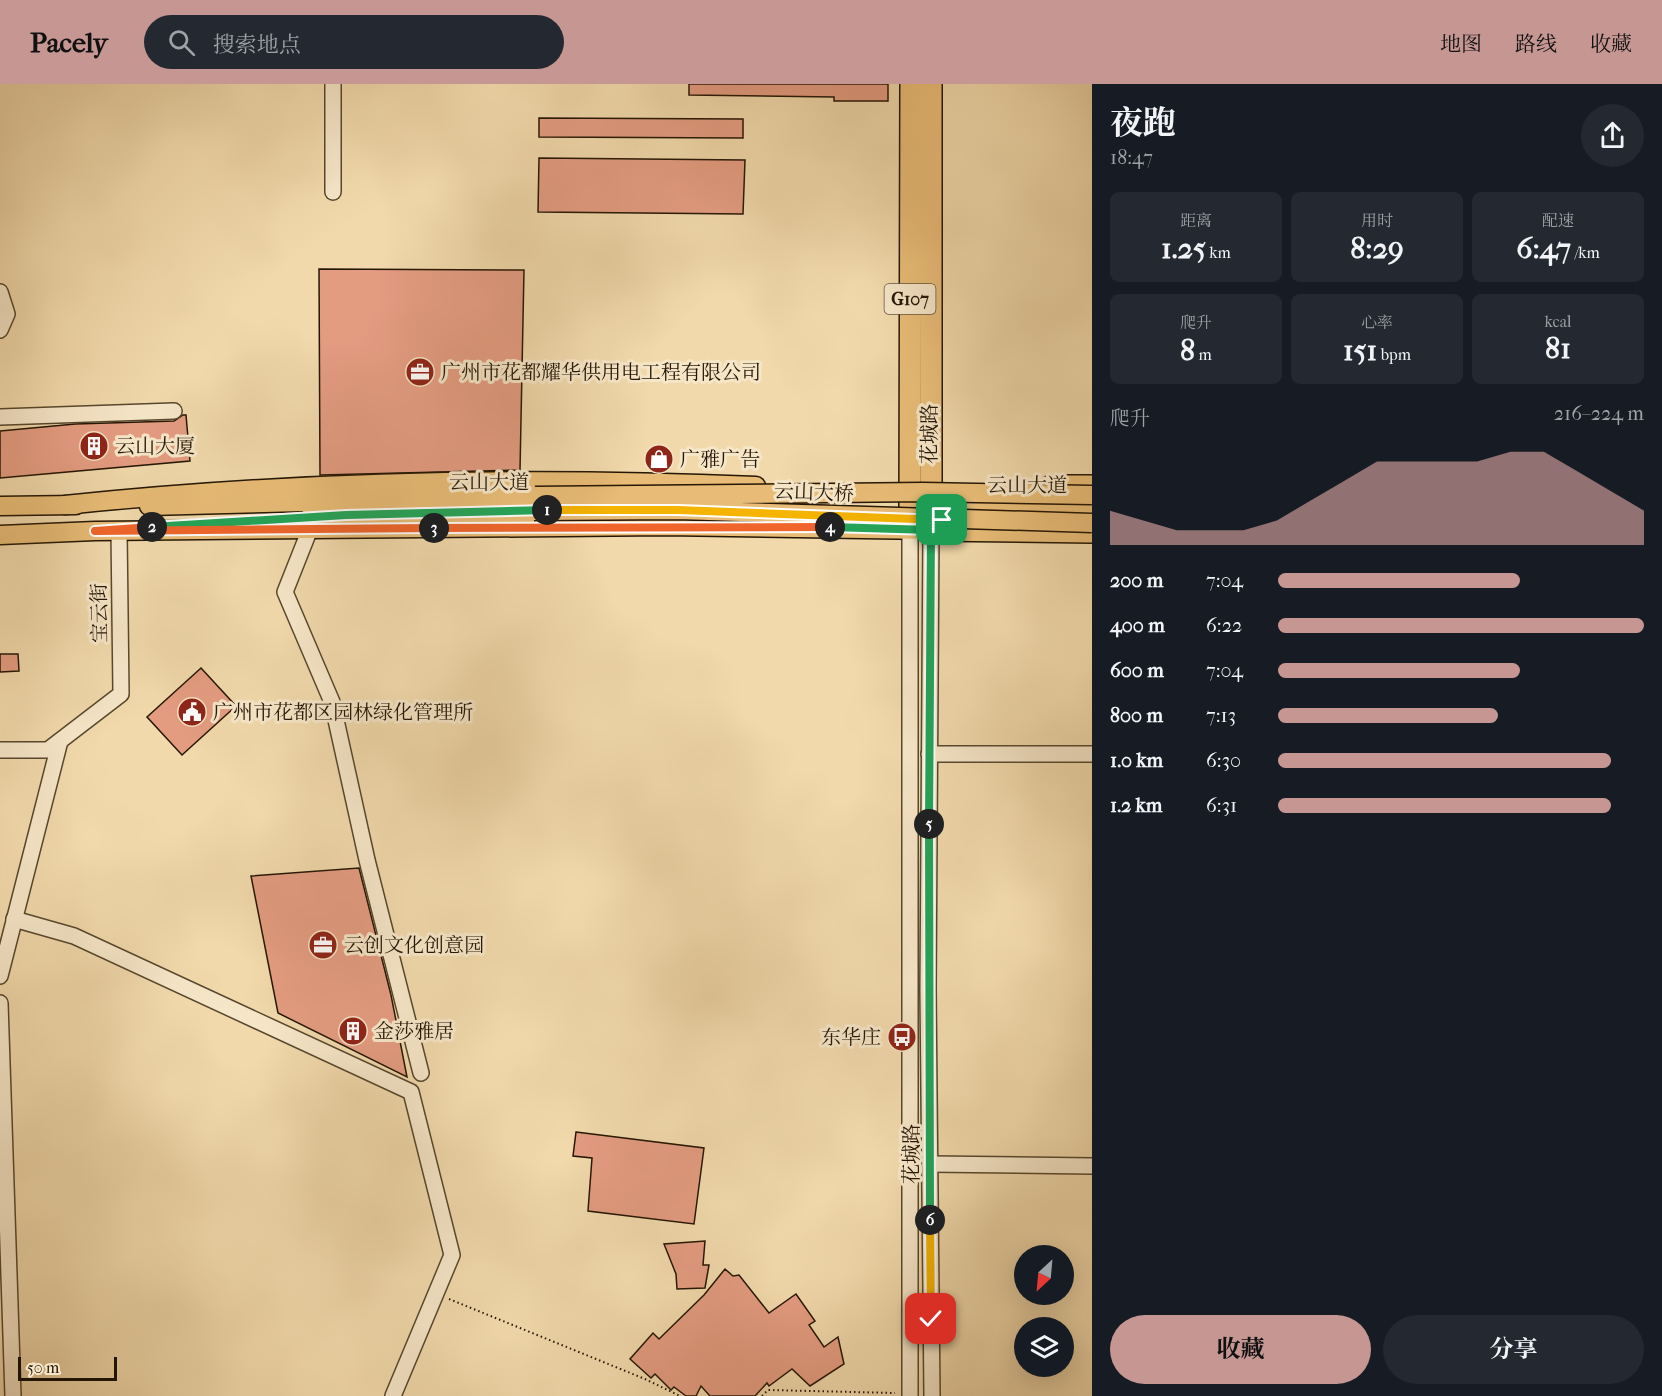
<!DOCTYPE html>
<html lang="zh">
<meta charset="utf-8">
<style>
:root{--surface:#171b24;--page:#242831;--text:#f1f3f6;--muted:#9ea1a6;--accent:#c59692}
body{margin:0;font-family:"IM FELL French Canon","Noto Serif SC",serif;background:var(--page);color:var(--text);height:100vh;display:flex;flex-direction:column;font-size:22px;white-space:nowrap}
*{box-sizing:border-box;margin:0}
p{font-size:20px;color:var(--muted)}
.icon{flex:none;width:33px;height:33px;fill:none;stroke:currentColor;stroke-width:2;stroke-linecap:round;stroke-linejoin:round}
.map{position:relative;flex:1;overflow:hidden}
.side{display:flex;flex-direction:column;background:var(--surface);width:570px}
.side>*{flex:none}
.needle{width:39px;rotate:206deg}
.tools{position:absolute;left:1014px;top:1161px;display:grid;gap:12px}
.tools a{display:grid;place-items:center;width:60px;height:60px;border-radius:50%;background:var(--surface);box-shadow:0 6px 24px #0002;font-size:30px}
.scale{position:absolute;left:18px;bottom:15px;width:99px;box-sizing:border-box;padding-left:6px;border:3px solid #241605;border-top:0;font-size:16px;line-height:21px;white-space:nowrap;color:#241605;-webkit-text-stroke:4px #f6e6c8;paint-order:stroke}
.pin{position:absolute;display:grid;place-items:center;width:51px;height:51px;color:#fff;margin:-26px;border-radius:12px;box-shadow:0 3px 9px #0006}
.km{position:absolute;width:30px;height:30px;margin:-15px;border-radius:50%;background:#222;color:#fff;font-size:16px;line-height:30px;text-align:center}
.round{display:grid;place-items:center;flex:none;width:63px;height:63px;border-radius:32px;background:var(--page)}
.head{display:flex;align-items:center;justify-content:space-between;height:102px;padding:0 18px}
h1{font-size:33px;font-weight:700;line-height:45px}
.metrics{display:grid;grid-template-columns:repeat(3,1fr);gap:9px;height:102px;padding:6px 18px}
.metrics div{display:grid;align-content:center;border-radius:9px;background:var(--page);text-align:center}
.metrics b{font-size:30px;font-weight:700}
.metrics small{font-size:16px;font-weight:400}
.metrics p{font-size:16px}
.chart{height:168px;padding:12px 18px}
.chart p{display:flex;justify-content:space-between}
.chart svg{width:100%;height:108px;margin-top:6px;fill:var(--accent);opacity:.7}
.action{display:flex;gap:12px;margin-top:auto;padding:12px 18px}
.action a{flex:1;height:69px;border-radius:36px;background:var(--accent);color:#111;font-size:24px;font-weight:700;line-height:69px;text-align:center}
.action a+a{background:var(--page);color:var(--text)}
ul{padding:0 18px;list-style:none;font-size:20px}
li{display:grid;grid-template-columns:96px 72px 1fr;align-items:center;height:45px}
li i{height:15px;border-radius:8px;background:var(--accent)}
header{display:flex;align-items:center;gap:36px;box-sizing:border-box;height:84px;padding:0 30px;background:var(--accent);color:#111}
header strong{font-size:28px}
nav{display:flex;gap:33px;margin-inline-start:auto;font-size:21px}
.search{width:420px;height:54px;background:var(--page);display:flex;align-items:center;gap:15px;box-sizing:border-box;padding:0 21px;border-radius:33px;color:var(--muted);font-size:22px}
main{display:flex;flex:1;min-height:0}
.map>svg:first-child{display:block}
</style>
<header>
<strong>Pacely</strong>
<div class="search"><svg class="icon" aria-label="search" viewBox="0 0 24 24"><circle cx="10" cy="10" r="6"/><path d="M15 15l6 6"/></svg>搜索地点</div>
<nav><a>地图</a><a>路线</a><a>收藏</a></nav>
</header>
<main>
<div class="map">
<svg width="1092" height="1312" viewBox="0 0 1092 1312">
<rect width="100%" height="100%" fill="#f1d9ab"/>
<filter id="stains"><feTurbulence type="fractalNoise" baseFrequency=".00333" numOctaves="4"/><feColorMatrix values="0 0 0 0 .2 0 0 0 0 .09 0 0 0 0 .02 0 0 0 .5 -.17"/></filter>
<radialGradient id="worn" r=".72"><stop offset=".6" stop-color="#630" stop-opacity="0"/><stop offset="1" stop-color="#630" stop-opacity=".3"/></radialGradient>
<g fill="#e49c81" stroke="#241605" stroke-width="1.5">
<polygon points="689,0 888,0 888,17 834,17 834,13 689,11"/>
<polygon points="539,34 743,35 743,54 539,53"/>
<polygon points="539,74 745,76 743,130 538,128"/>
<polygon points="319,185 524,186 520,386 320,391"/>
<polygon points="183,331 186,331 190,377 0,394 0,347 75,340 174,337"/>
<polygon points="0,570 18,570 19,587 0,588"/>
<polygon points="201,584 236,622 182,671 147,633"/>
<polygon points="359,784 391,911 407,993 278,929 251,792"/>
<polygon points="576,1048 704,1064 694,1140 588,1127 592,1074 573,1072"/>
<polygon points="705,1157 703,1181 709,1181 705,1204 677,1205 676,1190 664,1160"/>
<polygon points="725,1185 733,1192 739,1191 769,1229 796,1210 815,1237 809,1241 824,1263 838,1253 844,1280 810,1302 792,1285 769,1302 767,1299 755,1312 710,1312 701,1302 696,1312 686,1312 674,1303 671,1306 655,1290 651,1294 630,1275 653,1249 659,1255 704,1211"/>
</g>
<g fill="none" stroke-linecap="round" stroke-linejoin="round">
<g stroke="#57472e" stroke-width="18">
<g id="minor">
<polyline points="333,0 333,108"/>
<polyline points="0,208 7,230 0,246"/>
<polyline points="0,333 174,327"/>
<polyline points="910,436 910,1312"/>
<polyline points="310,445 285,508 332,618 367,776 421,989"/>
<polyline points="931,446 928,906 932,1312"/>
<polyline points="0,666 48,666 121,610 119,447"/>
<polyline points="929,670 1092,670"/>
<polyline points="14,835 74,852 411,1008 452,1171 393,1312"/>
<polyline points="0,892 60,657"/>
<polyline points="0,919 13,1312"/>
<polyline points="930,1080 1092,1082"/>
</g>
</g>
<g stroke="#241605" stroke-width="21">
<g id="major">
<polyline points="920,414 930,419 1092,420"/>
<path d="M65,421C294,397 525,392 756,402"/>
<polyline points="0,422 76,421"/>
<polyline points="149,422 535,412"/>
<polyline points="310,433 534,427"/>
<polyline points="0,451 95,447 666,442 931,446"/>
</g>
</g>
<g stroke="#241605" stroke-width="24">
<g id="highway">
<polyline points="911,0 910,430 931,446 1092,448"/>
<polyline points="931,0 931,446"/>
<polyline points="1051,402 1092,402"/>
</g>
</g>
<g stroke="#241605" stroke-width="2" stroke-dasharray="1.5 3" stroke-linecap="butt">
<polyline points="449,1215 645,1295 680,1312"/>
<polyline points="762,1312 768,1306 895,1309"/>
</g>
<use href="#minor" stroke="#f6e6c8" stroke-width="15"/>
<use href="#major" stroke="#e8bc76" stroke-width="18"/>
<use href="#highway" stroke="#e8bc76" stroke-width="21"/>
<g stroke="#241605" stroke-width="21" stroke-linecap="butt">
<g id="major-bridge">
<polyline points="535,412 923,408 1092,411"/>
<polyline points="534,427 678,426 1092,439"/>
</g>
</g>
<use href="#major-bridge" stroke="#e8bc76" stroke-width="18"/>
</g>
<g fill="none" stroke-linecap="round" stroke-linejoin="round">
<g stroke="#fff" stroke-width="12">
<polyline id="split-1" points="547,426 678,426 942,436"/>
</g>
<g stroke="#fff" stroke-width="12">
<polyline id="split-2" points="152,443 346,431 547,426"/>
</g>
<g stroke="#fff" stroke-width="12">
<polyline id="split-3" points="152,443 95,447 434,444"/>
</g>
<g stroke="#fff" stroke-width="12">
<polyline id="split-4" points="434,444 830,443"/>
</g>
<g stroke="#fff" stroke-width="12">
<polyline id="split-5" points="830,443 931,446 929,740"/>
</g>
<g stroke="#fff" stroke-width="12">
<polyline id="split-6" points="929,740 930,1136"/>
</g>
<g stroke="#fff" stroke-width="12">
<polyline id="split-7" points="930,1136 931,1235"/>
</g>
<use href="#split-1" stroke="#f5b400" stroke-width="8"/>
<use href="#split-2" stroke="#22a559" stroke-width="8"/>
<use href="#split-3" stroke="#f0652b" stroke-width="8"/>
<use href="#split-4" stroke="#f0652b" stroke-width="8"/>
<use href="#split-5" stroke="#22a559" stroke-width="8"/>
<use href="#split-6" stroke="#22a559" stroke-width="8"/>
<use href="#split-7" stroke="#f5b400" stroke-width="8"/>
</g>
<defs>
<g id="office-disc" transform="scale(1.5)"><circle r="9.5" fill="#8f2418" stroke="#f6e6c8"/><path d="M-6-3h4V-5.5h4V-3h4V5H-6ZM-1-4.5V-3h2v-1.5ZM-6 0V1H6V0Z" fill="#fff"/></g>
<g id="building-disc" transform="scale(1.5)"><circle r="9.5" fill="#8f2418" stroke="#f6e6c8"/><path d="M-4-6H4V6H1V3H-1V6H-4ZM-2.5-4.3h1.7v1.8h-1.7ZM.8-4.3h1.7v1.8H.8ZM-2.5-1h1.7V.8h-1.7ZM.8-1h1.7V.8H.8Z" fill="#fff"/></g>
<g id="shop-disc" transform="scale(1.5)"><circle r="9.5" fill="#8f2418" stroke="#f6e6c8"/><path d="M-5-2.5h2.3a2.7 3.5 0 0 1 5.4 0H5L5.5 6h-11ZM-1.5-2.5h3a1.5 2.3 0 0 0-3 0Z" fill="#fff"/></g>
<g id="civic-disc" transform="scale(1.5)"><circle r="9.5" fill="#8f2418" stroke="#f6e6c8"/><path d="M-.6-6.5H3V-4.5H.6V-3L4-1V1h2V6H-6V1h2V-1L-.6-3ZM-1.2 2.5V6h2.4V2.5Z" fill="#fff"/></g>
<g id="bus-disc" transform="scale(1.5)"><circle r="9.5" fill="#8f2418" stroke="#f6e6c8"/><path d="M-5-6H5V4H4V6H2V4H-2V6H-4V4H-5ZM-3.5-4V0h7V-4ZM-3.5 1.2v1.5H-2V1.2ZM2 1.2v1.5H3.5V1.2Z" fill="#fff"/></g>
</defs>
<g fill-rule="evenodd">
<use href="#office-disc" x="420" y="288"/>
<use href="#building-disc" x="94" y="362"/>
<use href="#shop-disc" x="659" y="375"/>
<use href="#civic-disc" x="192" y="628"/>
<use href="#office-disc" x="323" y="861"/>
<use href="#building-disc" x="353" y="947"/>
<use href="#bus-disc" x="902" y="953"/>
</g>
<g text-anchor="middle" stroke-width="6" stroke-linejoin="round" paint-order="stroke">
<rect fill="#f6e6c8" stroke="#635440" stroke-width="1.5" x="884.5" y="200" width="51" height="30" rx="4.5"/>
<g font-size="18" font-weight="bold" fill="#241605">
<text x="910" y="221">G107</text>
</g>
<g font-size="20" fill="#241605" stroke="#f6e6c8" text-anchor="start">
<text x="441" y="295">广州市花都耀华供用电工程有限公司</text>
<text x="115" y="369">云山大厦</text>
<text x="680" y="382">广雅广告</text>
<text x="213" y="635">广州市花都区园林绿化管理所</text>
<text x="344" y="868">云创文化创意园</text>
<text x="374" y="954">金莎雅居</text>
<text x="881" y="960" text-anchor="end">东华庄</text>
</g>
<g font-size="20" fill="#241605" stroke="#f6e6c8">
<text transform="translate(929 350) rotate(-90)" y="7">花城路</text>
<text x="489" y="405">云山大道</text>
<text x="1027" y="408">云山大道</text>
<text transform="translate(814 408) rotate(2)" y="7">云山大桥</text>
<text transform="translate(99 529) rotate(-91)" y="7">宝云街</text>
<text transform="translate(911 1070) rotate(-90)" y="7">花城路</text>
</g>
</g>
<rect width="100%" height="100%" filter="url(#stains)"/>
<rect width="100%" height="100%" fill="url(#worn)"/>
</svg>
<div class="tools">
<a><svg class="needle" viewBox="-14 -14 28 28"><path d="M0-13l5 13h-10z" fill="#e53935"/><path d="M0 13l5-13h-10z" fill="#9ea1a6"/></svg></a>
<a><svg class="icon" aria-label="layers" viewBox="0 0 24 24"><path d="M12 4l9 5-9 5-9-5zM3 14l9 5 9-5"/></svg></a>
</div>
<div class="scale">50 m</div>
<div class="pin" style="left:942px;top:436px;background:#1e9e55"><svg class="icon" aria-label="arrive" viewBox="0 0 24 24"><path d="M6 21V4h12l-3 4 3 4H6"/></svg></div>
<div class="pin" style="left:931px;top:1235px;background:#d93025"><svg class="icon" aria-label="check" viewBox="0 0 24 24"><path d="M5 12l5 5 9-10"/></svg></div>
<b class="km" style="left:547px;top:426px">1</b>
<b class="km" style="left:152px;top:443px">2</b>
<b class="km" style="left:434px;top:444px">3</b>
<b class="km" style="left:830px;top:443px">4</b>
<b class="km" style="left:929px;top:740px">5</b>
<b class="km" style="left:930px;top:1136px">6</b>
</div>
<section class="side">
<div class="head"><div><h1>夜跑</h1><p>18:47</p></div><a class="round"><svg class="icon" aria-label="share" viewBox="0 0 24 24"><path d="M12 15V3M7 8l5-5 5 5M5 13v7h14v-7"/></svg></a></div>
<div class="metrics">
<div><p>距离</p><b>1.25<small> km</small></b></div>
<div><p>用时</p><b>8:29</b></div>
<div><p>配速</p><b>6:47<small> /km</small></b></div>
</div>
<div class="metrics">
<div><p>爬升</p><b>8<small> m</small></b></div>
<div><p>心率</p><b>151<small> bpm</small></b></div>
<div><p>kcal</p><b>81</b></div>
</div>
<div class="chart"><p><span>爬升</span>216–224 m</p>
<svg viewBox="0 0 160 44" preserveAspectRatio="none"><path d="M0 44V30L10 34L20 38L30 38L40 38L50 34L60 26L70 18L80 10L90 10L100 10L110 10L120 6L130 6L140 14L150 22L160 30V44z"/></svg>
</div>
<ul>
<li><b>200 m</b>7:04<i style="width:66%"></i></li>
<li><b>400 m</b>6:22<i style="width:100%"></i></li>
<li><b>600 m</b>7:04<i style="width:66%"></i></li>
<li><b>800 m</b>7:13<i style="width:60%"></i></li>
<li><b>1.0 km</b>6:30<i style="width:91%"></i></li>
<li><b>1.2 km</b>6:31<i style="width:91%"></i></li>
</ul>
<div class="action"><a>收藏</a><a>分享</a></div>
</section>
</main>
